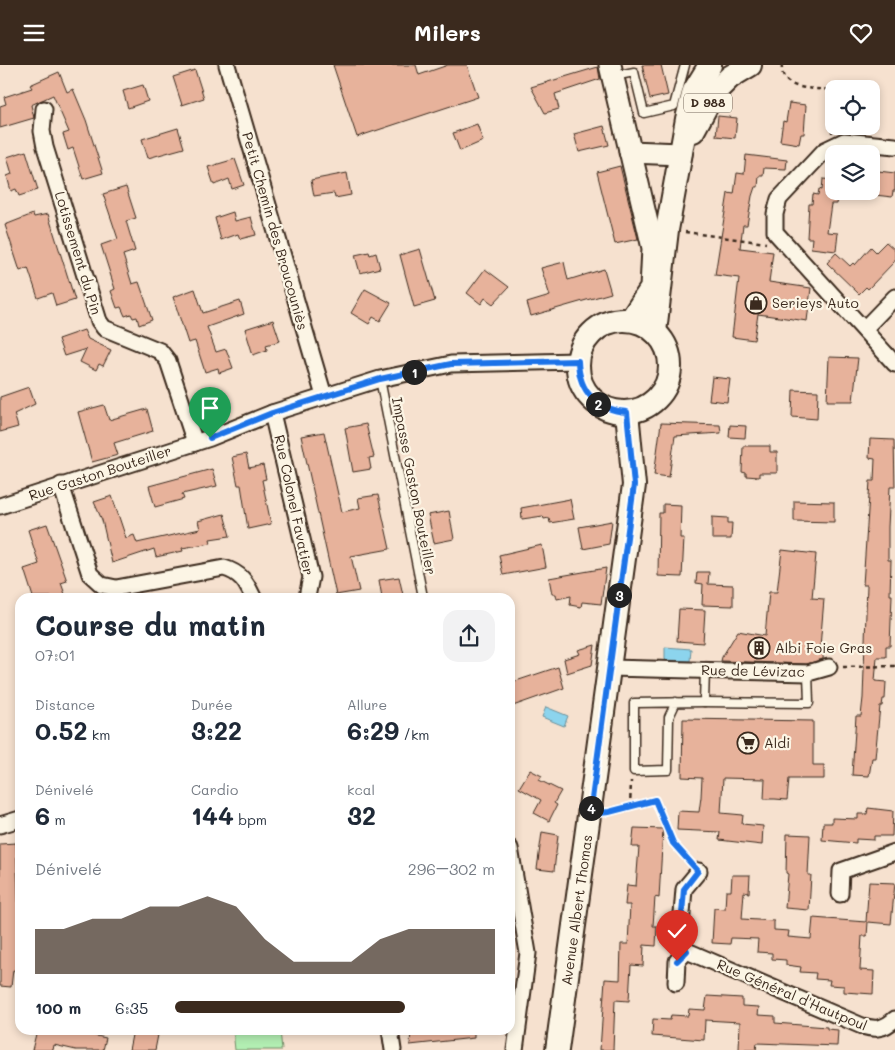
<!DOCTYPE html>
<html lang="fr">
<meta charset="utf-8">
<style>
:root{--surface:#fff;--page:#f2f2f3;--text:#1f2937;--muted:#747a83;--accent:#3b2a1e}
body{margin:0;font-family:Mali,sans-serif;background:var(--page);color:var(--text);height:100vh;display:flex;flex-direction:column;font-size:19px;white-space:nowrap}
*{box-sizing:border-box;margin:0}
p{font-size:16px;color:var(--muted)}
.icon{flex:none;width:28px;height:28px;fill:none;stroke:currentColor;stroke-width:2;stroke-linecap:round;stroke-linejoin:round}
.map{position:relative;flex:1;overflow:hidden}
.panel{position:absolute;left:15px;top:528px;width:500px;height:442px;display:flex;flex-direction:column;background:var(--surface);border-radius:15px;box-shadow:0 2px 8px #0003}
.panel>*{flex:none}
.controls{position:absolute;left:825px;top:15px;display:grid;gap:10px}
.controls a{display:grid;place-items:center;width:55px;height:55px;border-radius:10px;background:var(--surface);box-shadow:0 2px 8px #0003;font-size:25px}
.pin{position:absolute;display:grid;place-items:center;width:42px;height:42px;color:#fff;margin:-51px -21px;border-radius:50% 50% 50% 0;rotate:-45deg;box-shadow:0 0 5px #0007}
.pin .icon{rotate:45deg}
.km{position:absolute;width:25px;height:25px;margin:-12px;border-radius:50%;background:#222;color:#fff;font-size:14px;line-height:25px;text-align:center}
.round{display:grid;place-items:center;flex:none;width:52px;height:52px;border-radius:15px;background:var(--page)}
.head{display:flex;align-items:center;justify-content:space-between;height:85px;padding:0 20px}
h1{font-size:28px;font-weight:800;line-height:38px}
.metrics{display:grid;grid-template-columns:repeat(3,1fr);gap:8px;height:85px;padding:5px 20px}
.metrics div{display:grid;align-content:center}
.metrics b{font-size:25px;font-weight:800}
.metrics small{font-size:14px;font-weight:400}
.metrics p{font-size:14px}
.chart{height:140px;padding:10px 20px}
.chart p{display:flex;justify-content:space-between}
.chart svg{width:100%;height:90px;margin-top:5px;fill:var(--accent);opacity:.7}
ul{padding:0 20px;list-style:none;font-size:16px}
li{display:grid;grid-template-columns:80px 60px 1fr;align-items:center;height:38px}
li i{height:12px;border-radius:6px;background:var(--accent)}
header{display:flex;justify-content:space-between;align-items:center;height:65px;padding:0 20px;background:var(--accent);color:#fff;font-size:22px;font-weight:800}
.map>svg:first-child{display:block}
</style>
<header><svg class="icon" aria-label="menu" viewBox="0 0 24 24"><path d="M4 6h16M4 12h16M4 18h16"/></svg>Milers<svg class="icon" aria-label="heart" viewBox="0 0 24 24"><path d="M12 20l-8-8c-3-5 5-10 8-4 3-6 11-1 8 4z"/></svg></header>
<div class="map">
<svg width="895" height="985" viewBox="0 0 895 985">
<rect width="100%" height="100%" fill="#f6e1cf"/>
<filter id="ink" filterUnits="userSpaceOnUse"><feTurbulence type="fractalNoise" baseFrequency=".02" numOctaves="2"/><feDisplacementMap in="SourceGraphic" scale="10" xChannelSelector="R" yChannelSelector="G"/><feConvolveMatrix kernelMatrix="1 2 1 2 8 2 1 2 1" color-interpolation-filters="sRGB"/></filter>
<g filter="url(#ink)">
<polygon fill="#b2eeb2" stroke="#768c68" points="233,965 280,965 282,985 235,985"/>
<g fill="#8cd4ed" stroke="#6c909a">
<polygon points="665,582 691,584 690,596 665,595"/>
<polygon points="546,642 568,651 564,661 542,652"/>
</g>
<g fill="#e7b29b" stroke="#3b2a1e">
<polygon points="333,0 416,0 419,10 448,0 467,0 478,32 357,72"/>
<polygon points="642,0 661,0 668,30 650,34"/>
<polygon points="598,2 600,14 555,29 559,44 545,48 531,22"/>
<polygon points="195,5 204,33 182,40 173,12"/>
<polygon points="59,7 67,27 73,24 86,55 103,108 83,114 73,83 68,85 63,69 69,67 53,30 31,40 34,53 0,63 0,41 6,39 4,32 32,23 30,20"/>
<polygon points="143,20 148,36 128,43 123,26"/>
<polygon points="789,38 806,40 804,69 801,69 799,79 780,76 783,56 786,57"/>
<polygon points="718,51 737,53 735,73 716,71"/>
<polygon points="477,59 483,76 460,86 453,68"/>
<polygon points="604,61 609,80 579,87 574,69"/>
<polygon points="178,63 184,83 148,93 142,74"/>
<polygon points="26,86 38,125 19,131 16,124 11,126 7,111 12,109 7,92"/>
<polygon points="746,90 787,95 786,104 764,103 763,111 759,111 758,122 755,122 752,131 747,160 743,160 740,183 773,187 769,217 811,223 807,256 758,249 754,275 732,272 739,213 715,210 728,128 734,129 737,108 744,109"/>
<polygon points="235,94 244,120 232,124 229,114 214,120 208,102"/>
<polygon points="620,101 638,174 615,179 597,107"/>
<polygon points="878,106 895,108 895,126 893,126 892,132 875,130"/>
<polygon points="347,108 351,130 335,133 334,128 314,131 311,115"/>
<polygon points="823,114 834,115 834,126 839,126 837,139 831,139 827,167 838,168 836,186 811,183 812,173 807,173 809,139 812,139 813,129 818,130 819,124 822,125"/>
<polygon points="126,122 136,153 126,156 135,186 123,190 132,219 139,217 152,255 139,260 137,252 133,253 131,249 125,251 121,242 117,243 111,226 115,224 101,180 118,174 103,129"/>
<polygon points="233,147 235,156 251,152 256,170 240,174 238,169 221,175 215,153"/>
<polygon points="33,149 34,152 48,149 75,235 56,241 52,228 38,233 28,203 20,206 5,160"/>
<polygon points="886,177 895,185 895,196 868,224 866,222 859,229 827,198 836,188 850,201 853,198 855,200 871,182 876,187"/>
<polygon points="420,184 435,236 414,242 400,190"/>
<polygon points="369,187 370,190 376,188 380,203 360,208 355,190"/>
<polygon points="564,197 568,215 604,204 611,228 531,251 527,238 550,231 541,203"/>
<polygon points="485,204 509,222 493,239 485,233 481,239 467,228"/>
<polygon points="195,224 203,248 240,236 244,249 207,262 216,287 226,284 233,303 219,308 218,303 205,307 195,276 188,278 173,232"/>
<polygon points="365,224 391,238 380,256 373,252 369,259 351,248"/>
<polygon points="273,255 280,276 266,280 267,285 253,290 245,264"/>
<polygon points="84,265 88,274 111,285 103,301 99,299 96,305 80,297 86,284 64,291 58,274"/>
<polygon points="829,292 858,293 853,336 827,336"/>
<polygon points="712,312 730,314 727,337 709,335"/>
<polygon points="29,322 35,339 14,349 18,362 0,367 0,332"/>
<polygon points="793,325 818,326 817,354 792,352"/>
<polygon points="104,340 109,355 147,344 153,366 114,378 118,390 92,397 78,347"/>
<polygon points="661,358 720,360 721,368 675,371 669,412 654,410"/>
<polygon points="366,359 374,392 369,393 371,404 353,407 345,363"/>
<polygon points="730,360 746,361 745,373 729,372"/>
<polygon points="324,367 342,447 360,443 358,433 378,430 390,484 351,491 359,526 336,530 301,371"/>
<polygon points="870,374 894,375 895,422 890,422 888,462 888,495 891,495 890,530 892,530 890,581 886,581 886,592 877,592 875,616 886,617 885,634 883,634 882,641 880,641 875,693 872,693 869,711 852,710 856,651 861,651 863,633 867,520 863,520 870,416 874,416 875,394 869,393"/>
<polygon points="743,381 770,381 770,387 777,387 777,408 759,408 759,412 746,411 746,408 742,407"/>
<polygon points="246,389 249,403 263,400 266,414 262,415 271,459 248,464 241,420 238,420 232,392"/>
<polygon points="212,404 217,421 182,429 184,434 155,442 149,421"/>
<polygon points="112,431 126,473 134,470 137,478 200,464 198,456 224,449 230,471 210,474 211,478 182,483 183,486 156,492 154,484 112,498 102,455 94,437"/>
<polygon points="570,434 574,454 550,458 549,453 544,454 543,451 522,454 521,443"/>
<polygon points="794,436 834,437 834,457 794,456"/>
<polygon points="663,439 681,440 680,473 684,473 682,512 658,511 659,448 663,448"/>
<polygon points="449,446 454,474 434,478 428,450"/>
<polygon points="712,452 728,453 728,458 732,458 731,474 712,474"/>
<polygon points="612,456 609,479 583,484 579,462"/>
<polygon points="47,459 67,516 61,518 66,532 33,532 24,504 39,499 28,465"/>
<polygon points="542,480 546,502 503,510 499,490"/>
<polygon points="782,485 816,489 812,533 824,534 820,582 824,582 823,594 807,599 721,596 722,592 738,566 765,571 769,527 777,527"/>
<polygon points="606,503 601,539 582,537 581,542 570,540 571,531 557,534 556,529 552,529 549,513"/>
<polygon points="697,507 709,507 708,519 733,520 733,541 702,540 703,519 696,518"/>
<polygon points="399,512 403,530 382,532 379,515"/>
<polygon points="679,544 705,545 703,578 677,576"/>
<polygon points="595,580 592,600 567,608 564,594 580,589 578,585"/>
<polygon points="558,602 564,623 510,642 510,618"/>
<polygon points="683,654 813,656 813,700 824,700 824,714 789,714 787,735 775,734 764,734 765,714 723,713 721,748 743,750 742,759 763,761 762,780 719,775 720,767 677,765 678,746 699,747 701,732 702,713 682,712"/>
<polygon points="530,705 542,711 539,715 561,726 554,738 557,740 549,756 534,748 541,735 519,723"/>
<polygon points="868,743 893,746 892,771 874,771 874,775 856,774 856,778 822,775 823,758 832,758 832,753 858,754 858,749 867,749"/>
<polygon points="634,763 663,764 659,833 655,832 653,861 657,861 656,881 644,880 643,901 631,900 629,936 615,935 613,985 600,985 605,914 620,915 621,879 628,879 630,840 625,840 627,820 636,821 639,782 632,782"/>
<polygon points="542,767 558,770 554,806 537,804"/>
<polygon points="787,769 810,770 808,810 811,810 809,845 785,843 788,809 786,808"/>
<polygon points="16,778 20,881 17,906 13,905 11,922 0,921 0,779"/>
<polygon points="732,810 750,810 749,828 744,827 742,854 774,856 774,865 789,866 788,872 811,874 813,853 866,857 869,817 895,818 891,859 868,857 867,871 862,871 860,905 874,906 873,929 844,927 844,921 829,920 830,915 815,914 816,908 800,907 801,902 786,900 786,895 772,894 772,888 757,887 758,874 731,873 730,879 712,878 714,843 725,844 726,826 731,826"/>
<polygon points="707,931 742,933 742,941 759,942 758,950 775,951 775,958 827,962 827,964 838,965 837,981 757,978 756,985 739,985 740,957 705,955 704,975 652,971 653,954 670,955 671,950 688,951 689,944 705,945"/>
<polygon points="37,965 79,965 78,967 106,973 103,985 76,985 54,980 53,985 32,985"/>
<polygon points="133,965 158,970 155,985 129,985"/>
<polygon points="411,965 474,965 474,973 410,980"/>
</g>
<g fill="none" stroke-linecap="round" stroke-linejoin="round">
<g stroke="#3b2a1e" stroke-width="11">
<g id="lane">
<polyline points="614,11 634,7 644,48 674,41 685,0"/>
<polyline points="380,314 423,532"/>
<polyline points="676,637 669,652 668,705 634,706 634,638 704,637 705,605"/>
<polyline points="704,637 809,638 808,608"/>
</g>
</g>
<g stroke="#3b2a1e" stroke-width="19">
<g id="street">
<polyline points="227,0 324,331"/>
<polyline points="44,44 42,66 45,82 99,256 104,263 160,286 168,296 195,378"/>
<polyline points="895,81 844,76 825,85 779,134 775,149 775,167 895,299"/>
<polyline points="864,264 895,232"/>
<polyline points="272,348 311,512 307,532"/>
<path d="M61,420L90,509L102,520L116,523L224,503C241,508 246,517 253,532"/>
<polyline points="0,441 210,373 272,348 380,314 451,299 578,296"/>
<polyline points="610,603 808,608 829,602"/>
<polyline points="0,760 20,754"/>
<polyline points="510,783 528,888 515,985"/>
<path d="M699,806L684,824L680,873L687,886L862,961C876,965 884,964 895,954"/>
<polyline points="840,829 841,806 895,787"/>
<polyline points="676,918 677,896 687,886"/>
<polyline points="390,965 393,985"/>
</g>
</g>
<g stroke="#3b2a1e" stroke-width="25">
<g id="secondary">
<polyline points="610,0 653,183 651,223 630,255"/>
<polyline points="630,87 681,89"/>
</g>
</g>
<g stroke="#3b2a1e" stroke-width="26">
<g id="primary">
<polyline points="693,66 713,29 730,12 750,0"/>
<circle cx="624" cy="301" r="46"/>
<polyline points="655,267 667,165 687,54 694,26 710,0"/>
<polyline points="557,985 634,420 627,347"/>
</g>
</g>
<g stroke="#3b2a1e" stroke-width="2.5" stroke-dasharray="4 4" stroke-linecap="butt">
<path d="M782,0C779,27 815,23 834,25"/>
<polyline points="832,68 834,36"/>
<polyline points="685,167 766,178"/>
<polyline points="843,602 895,601"/>
<polyline points="630,742 631,716"/>
<polyline points="606,747 655,735 673,778 690,797"/>
</g>
<use href="#lane" stroke="#fcf5e5" stroke-width="8"/>
<use href="#street" stroke="#fcf5e5" stroke-width="15"/>
<use href="#secondary" stroke="#fcf5e5" stroke-width="21"/>
<use href="#primary" stroke="#fcf5e5" stroke-width="22"/>
</g>
</g>
<g fill="none" stroke-linecap="round" stroke-linejoin="round" filter="url(#ink)">
<g stroke="#fff" stroke-width="10">
<path id="route" d="M210,373L272,348L380,314L451,299L578,296C579,327 597,345 627,347L634,420L590,749L609,747L655,735L673,778L698,806L684,824L680,874L687,886L677,896"/>
</g>
<use href="#route" stroke="#1a73e8" stroke-width="6"/>
</g>
<defs>
<g id="shop-ring" transform="scale(1.125)"><circle r="9.5" fill="#fcf5e5" stroke="#3b2a1e" stroke-width="1.5"/><path d="M-5-2.5h2.3a2.7 3.5 0 0 1 5.4 0H5L5.5 6h-11ZM-1.5-2.5h3a1.5 2.3 0 0 0-3 0Z" fill="#3b2a1e"/></g>
<g id="building-ring" transform="scale(1.125)"><circle r="9.5" fill="#fcf5e5" stroke="#3b2a1e" stroke-width="1.5"/><path d="M-4-6H4V6H1V3H-1V6H-4ZM-2.5-4.3h1.7v1.8h-1.7ZM.8-4.3h1.7v1.8H.8ZM-2.5-1h1.7V.8h-1.7ZM.8-1h1.7V.8H.8Z" fill="#3b2a1e"/></g>
<g id="supermarket-ring" transform="scale(1.125)"><circle r="9.5" fill="#fcf5e5" stroke="#3b2a1e" stroke-width="1.5"/><path d="M-6-5.5h2.5l.6 2H6L4.5 2H-2.5L-4.4-4H-6ZM-1.5 3.2a1.3 1.3 0 1 0 .1 0ZM3 3.2a1.3 1.3 0 1 0 .1 0Z" fill="#3b2a1e"/></g>
</defs>
<g fill-rule="evenodd">
<use href="#shop-ring" x="756" y="238"/>
<use href="#building-ring" x="759" y="583"/>
<use href="#supermarket-ring" x="748" y="678"/>
</g>
<g text-anchor="middle" stroke-width="4.5" stroke-linejoin="round" paint-order="stroke">
<rect fill="#fcf5e5" stroke="#75675a" stroke-width="1" x="684" y="28.5" width="48" height="19" rx="4"/>
<g font-size="12" font-weight="bold" fill="#3b2a1e">
<text x="708" y="42">D 988</text>
</g>
<g font-size="14" fill="#3b2a1e" stroke="#fcf5e5">
<text transform="translate(275 166) rotate(74)" y="5">Petit Chemin des Broucouniès</text>
<text transform="translate(78 188) rotate(73)" y="5">Lotissement du Pin</text>
<text transform="translate(100 408) rotate(-18)" y="5">Rue Gaston Bouteiller</text>
<text transform="translate(414 421) rotate(79)" y="5">Impasse Gaston Bouteiller</text>
<text transform="translate(294 440) rotate(78)" y="5">Rue Colonel Favatier</text>
<text transform="translate(753 606) rotate(1)" y="5">Rue de Lévizac</text>
<text transform="translate(577 845) rotate(-82)" y="5">Avenue Albert Thomas</text>
<text transform="translate(792 930) rotate(23)" y="5">Rue Général d'Hautpoul</text>
</g>
<g font-size="14" fill="#3b2a1e" stroke="#fcf5e5" text-anchor="start">
<text x="772" y="243">Serieys Auto</text>
<text x="775" y="588">Albi Foie Gras</text>
<text x="764" y="683">Aldi</text>
</g>
</g>
</svg>
<div class="controls">
<a><svg class="icon" aria-label="locate" viewBox="0 0 24 24"><circle cx="12" cy="12" r="6"/><path d="M12 2v4M12 18v4M2 12h4M18 12h4"/></svg></a>
<a><svg class="icon" aria-label="layers" viewBox="0 0 24 24"><path d="M12 4l9 5-9 5-9-5zM3 14l9 5 9-5"/></svg></a>
</div>
<div class="pin" style="left:210px;top:373px;background:#1e9e55"><svg class="icon" aria-label="arrive" viewBox="0 0 24 24"><path d="M6 21V4h12l-3 4 3 4H6"/></svg></div>
<div class="pin" style="left:677px;top:896px;background:#d93025"><svg class="icon" aria-label="check" viewBox="0 0 24 24"><path d="M5 12l5 5 9-10"/></svg></div>
<b class="km" style="left:414px;top:307px">1</b>
<b class="km" style="left:598px;top:339px">2</b>
<b class="km" style="left:619px;top:530px">3</b>
<b class="km" style="left:591px;top:743px">4</b>
<section class="panel">
<div class="head"><div><h1>Course du matin</h1><p>07:01</p></div><a class="round"><svg class="icon" aria-label="share" viewBox="0 0 24 24"><path d="M12 15V3M7 8l5-5 5 5M5 13v7h14v-7"/></svg></a></div>
<div class="metrics">
<div><p>Distance</p><b>0.52<small> km</small></b></div>
<div><p>Durée</p><b>3:22</b></div>
<div><p>Allure</p><b>6:29<small> /km</small></b></div>
</div>
<div class="metrics">
<div><p>Dénivelé</p><b>6<small> m</small></b></div>
<div><p>Cardio</p><b>144<small> bpm</small></b></div>
<div><p>kcal</p><b>32</b></div>
</div>
<div class="chart"><p><span>Dénivelé</span>296–302 m</p>
<svg viewBox="0 0 160 44" preserveAspectRatio="none"><path d="M0 44V22L10 22L20 17L30 17L40 11L50 11L60 6L70 11L80 27L90 38L100 38L110 38L120 27L130 22L140 22L150 22L160 22V44z"/></svg>
</div>
<ul>
<li><b>100 m</b>6:35<i style="width:72%"></i></li>
</ul>
</section>
</div>
